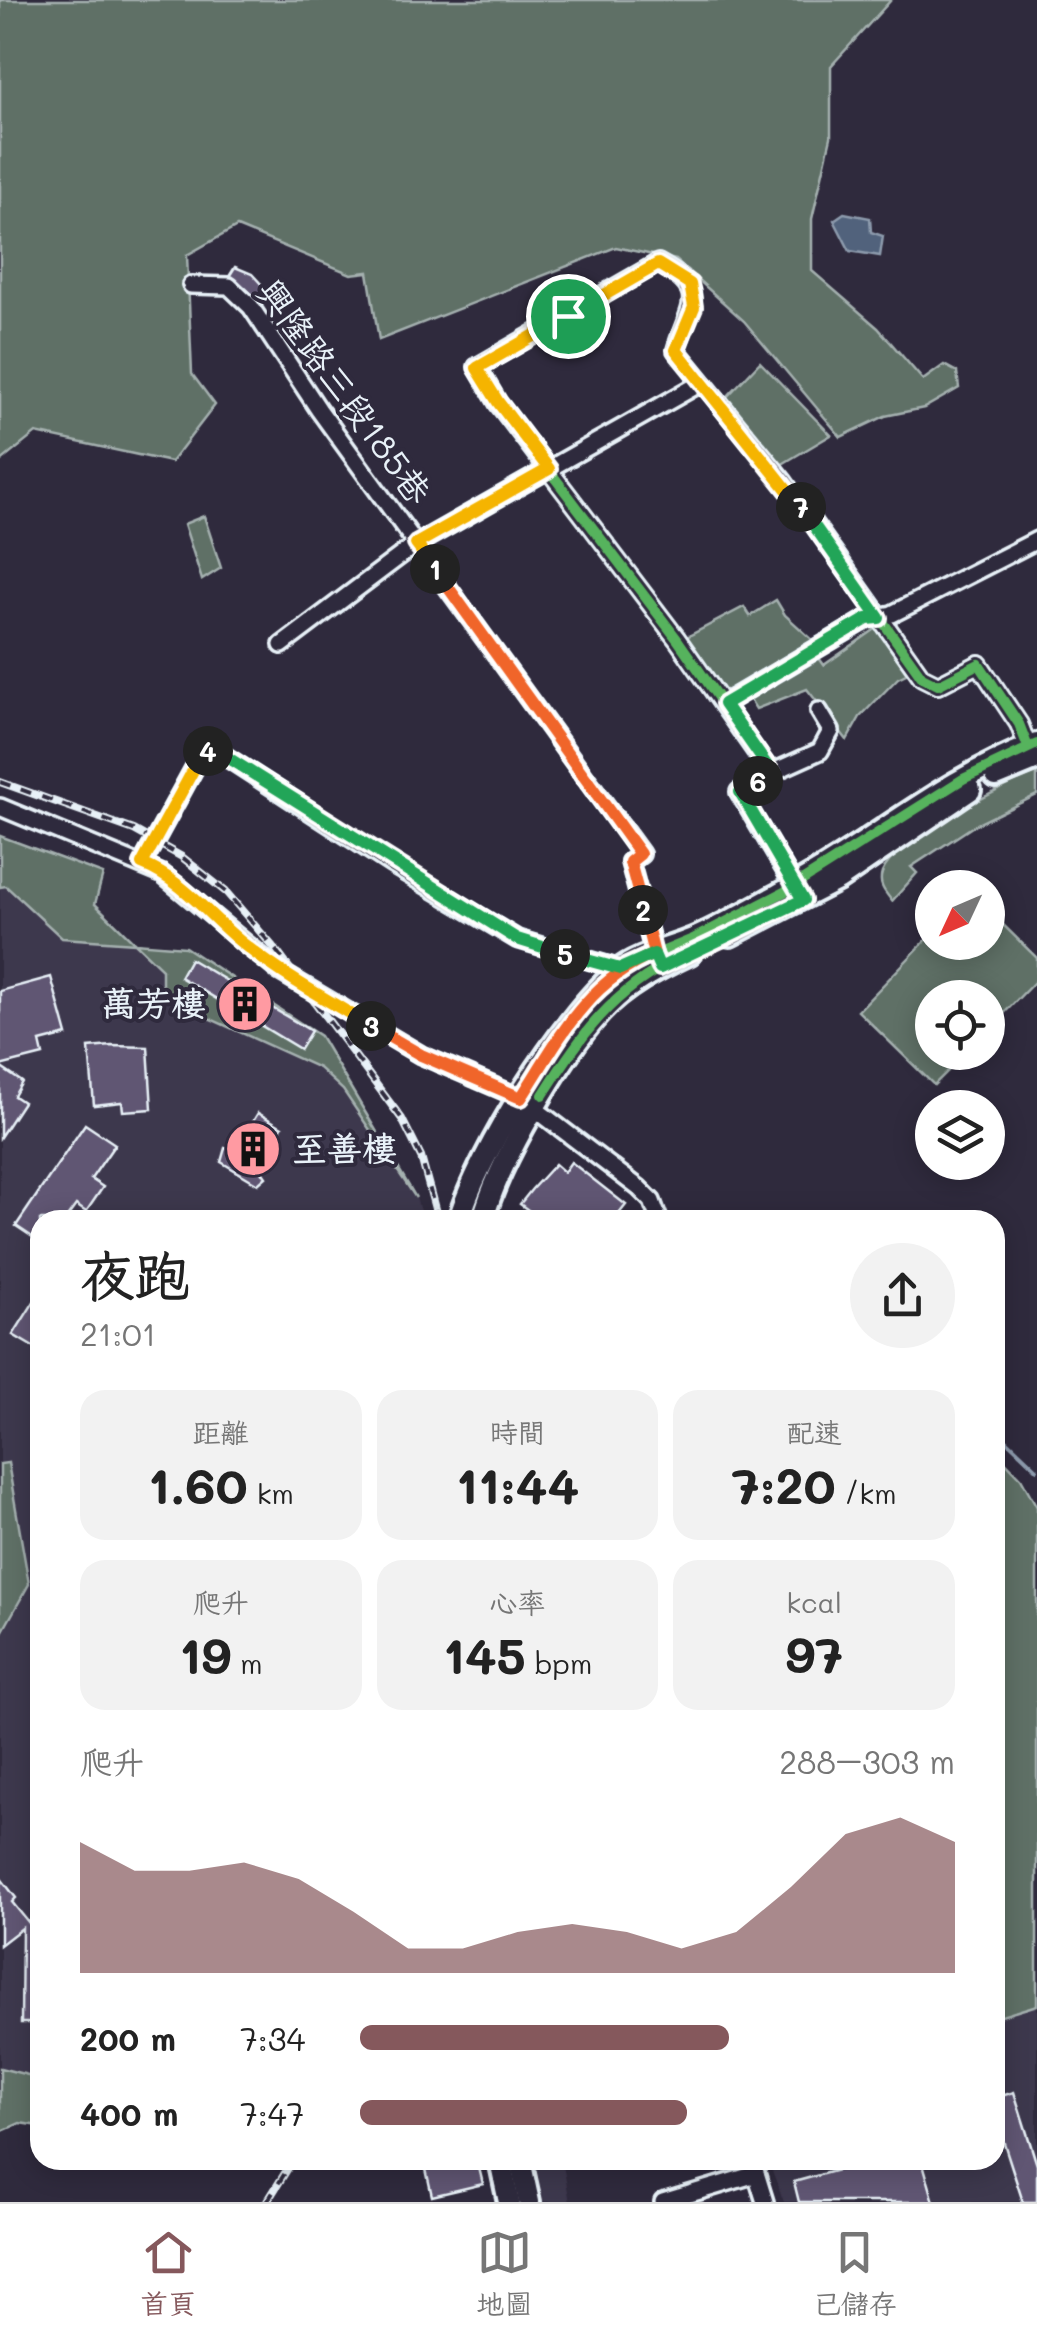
<!DOCTYPE html>
<html lang="zh-TW">
<meta charset="utf-8">
<style>
:root{--surface:#fff;--page:#f2f2f2;--text:#222;--muted:#767676;--line:#e0e0e0;--accent:#85585c}
body{margin:0;font-family:Mali,"LXGW WenKai TC",sans-serif;background:var(--page);color:var(--text);height:100vh;display:flex;flex-direction:column;font-size:38px;white-space:nowrap}
*{box-sizing:border-box;margin:0}
p{font-size:32px;color:var(--muted)}
.icon{flex:none;width:55px;height:55px;fill:none;stroke:currentColor;stroke-width:2;stroke-linecap:round;stroke-linejoin:round}
.map{position:relative;flex:1;overflow:hidden}
.sheet{position:absolute;left:30px;top:1210px;width:975px;height:960px;display:flex;flex-direction:column;background:var(--surface);border-radius:30px;box-shadow:0 5px 25px #0003}
.sheet>*{flex:none}
.needle{width:65px;rotate:226deg}
.fabs{position:absolute;left:915px;top:870px;display:grid;gap:20px}
.fabs a{display:grid;place-items:center;width:90px;height:90px;border-radius:50%;background:var(--surface);box-shadow:0 5px 25px #0003;font-size:50px}
.pin{position:absolute;display:grid;place-items:center;width:85px;height:85px;color:#fff;margin:-42px;border:5px solid #fff;border-radius:50%;box-shadow:0 2px 10px #0007}
.km{position:absolute;width:50px;height:50px;margin:-25px;border-radius:50%;background:#222;color:#fff;font-size:28px;line-height:50px;text-align:center}
.round{display:grid;place-items:center;flex:none;width:105px;height:105px;border-radius:52px;background:var(--page)}
.overview{display:flex;align-items:center;justify-content:space-between;height:170px;padding:0 50px}
h1{font-size:55px;font-weight:700;line-height:75px}
.stats{display:grid;grid-template-columns:repeat(3,1fr);gap:15px;height:170px;padding:10px 50px}
.stats div{display:grid;align-content:center;border-radius:25px;background:var(--page);text-align:center}
.stats b{font-size:50px;font-weight:700}
.stats small{font-size:28px;font-weight:400}
.stats p{font-size:28px}
.chart{height:280px;padding:20px 50px}
.chart p{display:flex;justify-content:space-between}
.chart svg{width:100%;height:180px;margin-top:10px;fill:var(--accent);opacity:.7}
ul{padding:0 50px;list-style:none;font-size:32px}
li{display:grid;grid-template-columns:160px 120px 1fr;align-items:center;height:75px}
li i{height:25px;border-radius:12px;background:var(--accent)}
.menu{display:flex;justify-content:space-around;align-items:center;height:140px;border-top:2px solid var(--line);background:var(--surface);font-size:28px;color:var(--muted)}
.menu a{display:grid;justify-items:center;gap:5px}
.menu .active{color:var(--accent)}
.map>svg:first-child{display:block}
</style>
<div class="map">
<svg width="1037" height="2202" viewBox="0 0 1037 2202">
<rect width="100%" height="100%" fill="#2f2a3d"/>
<filter id="ink" filterUnits="userSpaceOnUse"><feTurbulence type="fractalNoise" baseFrequency=".01" numOctaves="2"/><feDisplacementMap in="SourceGraphic" scale="20" xChannelSelector="R" yChannelSelector="G"/><feConvolveMatrix kernelMatrix="1 2 1 2 8 2 1 2 1" color-interpolation-filters="sRGB"/></filter>
<g filter="url(#ink)">
<g fill="#3e374d">
<polygon points="6,886 62,938 185,947 320,1036 416,1198 423,1220 40,1220 40,2078 0,2068 0,887"/>
<polygon points="1037,2005 1037,2202 784,2202 768,2160 995,2160 995,2018"/>
<polygon points="535,2160 562,2160 570,2202 543,2202"/>
</g>
<g fill="#5f6f66" stroke="#a4b0af" stroke-width="2.5">
<polygon points="0,0 891,0 831,66 831,137 812,219 812,271 878,328 923,380 944,365 957,372 959,388 924,408 885,416 841,437 744,321 676,260 616,247 379,340 368,272 351,274 237,227 187,255 192,374 215,405 171,462 36,433 0,462"/>
<polygon points="760,362 831,435 779,466 724,400"/>
<polygon points="204,516 221,568 202,580 184,524"/>
<polygon points="776,600 785,615 815,642 727,696 685,638 744,607 750,616"/>
<polygon points="877,628 910,672 898,678 860,717 847,740 807,689 756,709 747,695 796,665 819,658 824,665"/>
<path d="M1037,773V795L975,825L911,867L917,873L892,901C885,892 878,885 882,873C893,842 1004,784 1037,773Z"/>
<polygon points="0,836 103,874 95,904 135,943 185,947 320,1036 416,1198 343,1090 319,1068 162,997 162,969 135,943 62,938 6,886 0,887"/>
<polygon points="988,910 1037,958 1037,979 988,1030 988,998 932,998 932,1052 966,1053 934,1085 858,1011 932,934 932,942 988,942"/>
<polygon points="995,1451 1021,1478 1037,1507 1037,2005 995,2018"/>
<polygon points="8,1463 29,1584 0,1636 0,1464"/>
<polygon points="0,2068 40,2078 40,2126 20,2123 0,2132"/>
</g>
<polygon fill="#51627b" stroke="#8d9bad" stroke-width="2.5" points="844,213 870,218 871,232 883,236 880,256 850,251 834,220"/>
<g fill="none" stroke-linecap="round" stroke-linejoin="round">
<polyline stroke="#8d9bad" stroke-width="4" points="995,1429 1037,1469"/>
</g>
<g fill="#615673" stroke="#e8f1f8" stroke-width="2.5">
<polygon points="235,267 252,274 272,296 263,304 230,275"/>
<polygon points="190,959 311,1031 300,1049 180,977"/>
<polygon points="51,977 67,1035 40,1042 43,1055 0,1066 0,991"/>
<polygon points="112,1046 148,1047 152,1109 123,1111 122,1102 94,1105 89,1048"/>
<polygon points="0,1067 22,1082 14,1096 23,1102 0,1137"/>
<polygon points="258,1113 282,1127 259,1167 266,1177 258,1184 221,1162 225,1148 235,1151"/>
<polygon points="85,1124 115,1144 91,1179 103,1187 86,1212 76,1205 65,1220 40,1220 40,1242 16,1226"/>
<polygon points="571,1162 626,1205 614,1220 526,1220 532,1213 520,1204 532,1189 555,1164 564,1172"/>
<polygon points="40,1292 40,1351 13,1335"/>
<polygon points="0,1877 16,1898 12,1902 33,1928 40,1928 40,2023 21,2023 22,1928 0,1945"/>
<polygon points="1014,2092 1037,2165 1037,2202 1023,2202 995,2115 995,2098"/>
<polygon points="424,2160 477,2160 483,2184 432,2196"/>
<polygon points="858,2160 922,2160 934,2202 799,2202 794,2182 859,2164"/>
</g>
<g fill="none" stroke-linecap="round" stroke-linejoin="round">
<g stroke="#e8f1f8" stroke-width="22">
<g id="minor">
<polyline points="191,285 229,286 251,307 319,410 641,854 630,862 656,959"/>
<polyline points="282,645 416,544 701,383"/>
<polyline points="723,704 867,619 892,614 1037,540"/>
<polyline points="771,773 820,751 831,731 819,711"/>
<polyline points="0,807 162,874 279,971 421,1055 521,1098 639,1188 652,1201 659,1220"/>
<polyline points="142,864 202,754 217,751 391,864 517,939 620,969"/>
<path d="M798,892L739,792L771,773L677,639L498,403L477,367L658,263C711,292 689,305 676,350L784,482L922,677L938,685L979,664L1019,724L1028,747"/>
<polyline points="752,2160 765,2202"/>
<polyline points="663,2202 756,2174"/>
</g>
</g>
<g stroke="#e8f1f8" stroke-width="28">
<g id="major">
<polyline points="996,776 1037,759"/>
<polyline points="730,935 839,879 970,790"/>
<path d="M459,1220C479,1151 562,1019 617,972C637,955 669,949 693,939C723,926 752,909 781,893C868,847 943,778 1037,744"/>
<path d="M483,1220C496,1166 562,1053 600,1012C624,986 658,968 690,953"/>
<polyline points="500,2160 509,2202"/>
<polyline points="520,2160 529,2202"/>
</g>
</g>
<use href="#minor" stroke="#2f2a3d" stroke-width="15"/>
<use href="#major" stroke="#2f2a3d" stroke-width="20"/>
<g stroke="#e8f1f8" stroke-width="8">
<g id="rail">
<polyline points="0,782 134,830 182,857 226,892 275,949 402,1119 421,1157 438,1220"/>
<polyline points="267,2202 293,2160"/>
</g>
</g>
<use href="#rail" stroke="#2f2a3d" stroke-width="4" stroke-dasharray="11" stroke-linecap="butt"/>
<g stroke="#2f2a3d" stroke-width="16">
<g id="cycleway">
<path d="M803,900L739,792L771,773L677,639L498,403L477,367L658,263C711,292 689,305 676,350L784,482L922,677L938,685L979,664L1019,724L1028,747"/>
<path d="M543,1095C580,1036 613,990 677,959"/>
<polyline points="521,1098 575,1013 620,969 695,938 786,891 963,779 1037,744"/>
</g>
</g>
<use href="#cycleway" stroke="#56b35d" stroke-width="10"/>
</g>
</g>
<g fill="none" stroke-linecap="round" stroke-linejoin="round" filter="url(#ink)">
<g stroke="#fff" stroke-width="20">
<polyline id="split-1" points="435,569 416,544 549,469 498,402 477,368 568,316"/>
</g>
<g stroke="#fff" stroke-width="20">
<polyline id="split-2" points="435,569 640,854 630,862 643,910"/>
</g>
<g stroke="#fff" stroke-width="20">
<path id="split-3" d="M371,1026L421,1055L521,1098C559,1039 586,982 654,954L643,910"/>
</g>
<g stroke="#fff" stroke-width="20">
<path id="split-4" d="M208,751L202,754L142,864C185,881 211,919 246,946C285,977 329,1001 371,1026"/>
</g>
<g stroke="#fff" stroke-width="20">
<polyline id="split-5" points="208,751 217,751 517,939 565,954"/>
</g>
<g stroke="#fff" stroke-width="20">
<polyline id="split-6" points="565,954 620,969 654,954 660,968 803,900 740,792 758,781"/>
</g>
<g stroke="#fff" stroke-width="20">
<polyline id="split-7" points="758,781 772,773 724,704 867,619 879,618 801,507"/>
</g>
<g stroke="#fff" stroke-width="20">
<polyline id="split-8" points="568,316 658,264 690,284 694,307 676,350 801,507"/>
</g>
<use href="#split-1" stroke="#f5b400" stroke-width="12"/>
<use href="#split-2" stroke="#f0652b" stroke-width="12"/>
<use href="#split-3" stroke="#f0652b" stroke-width="12"/>
<use href="#split-4" stroke="#f5b400" stroke-width="12"/>
<use href="#split-5" stroke="#22a559" stroke-width="12"/>
<use href="#split-6" stroke="#22a559" stroke-width="12"/>
<use href="#split-7" stroke="#22a559" stroke-width="12"/>
<use href="#split-8" stroke="#f5b400" stroke-width="12"/>
</g>
<defs>
<g id="building-disc" transform="scale(2.875)"><circle r="9.5" fill="#ff9aa2" stroke="#2f2a3d"/><path d="M-4-6H4V6H1V3H-1V6H-4ZM-2.5-4.3h1.7v1.8h-1.7ZM.8-4.3h1.7v1.8H.8ZM-2.5-1h1.7V.8h-1.7ZM.8-1h1.7V.8H.8Z" fill="#111"/></g>
</defs>
<g fill-rule="evenodd">
<use href="#building-disc" x="245" y="1004"/>
<use href="#building-disc" x="253" y="1149"/>
</g>
<g text-anchor="middle" stroke-width="8" stroke-linejoin="round" paint-order="stroke">
<g font-size="35" fill="#e8f1f8" stroke="#2f2a3d">
<text transform="translate(344 392) rotate(54)" y="12">興隆路三段185巷</text>
</g>
<g font-size="35" font-weight="bold" fill="#e8f1f8" stroke="#2f2a3d" text-anchor="end">
<text x="206" y="1016">萬芳樓</text>
<text x="292" y="1161" text-anchor="start">至善樓</text>
</g>
</g>
</svg>
<div class="fabs">
<a><svg class="needle" viewBox="-14 -14 28 28"><path d="M0-13l5 13h-10z" fill="#e53935"/><path d="M0 13l5-13h-10z" fill="#767676"/></svg></a>
<a><svg class="icon" aria-label="locate" viewBox="0 0 24 24"><circle cx="12" cy="12" r="6"/><path d="M12 2v4M12 18v4M2 12h4M18 12h4"/></svg></a>
<a><svg class="icon" aria-label="layers" viewBox="0 0 24 24"><path d="M12 4l9 5-9 5-9-5zM3 14l9 5 9-5"/></svg></a>
</div>
<div class="pin" style="left:568px;top:316px;background:#1e9e55"><svg class="icon" aria-label="arrive" viewBox="0 0 24 24"><path d="M6 21V4h12l-3 4 3 4H6"/></svg></div>
<b class="km" style="left:435px;top:569px">1</b>
<b class="km" style="left:643px;top:910px">2</b>
<b class="km" style="left:371px;top:1026px">3</b>
<b class="km" style="left:208px;top:751px">4</b>
<b class="km" style="left:565px;top:954px">5</b>
<b class="km" style="left:758px;top:781px">6</b>
<b class="km" style="left:801px;top:507px">7</b>
<section class="sheet">
<div class="overview"><div><h1>夜跑</h1><p>21:01</p></div><a class="round"><svg class="icon" aria-label="share" viewBox="0 0 24 24"><path d="M12 15V3M7 8l5-5 5 5M5 13v7h14v-7"/></svg></a></div>
<div class="stats">
<div><p>距離</p><b>1.60<small> km</small></b></div>
<div><p>時間</p><b>11:44</b></div>
<div><p>配速</p><b>7:20<small> /km</small></b></div>
</div>
<div class="stats">
<div><p>爬升</p><b>19<small> m</small></b></div>
<div><p>心率</p><b>145<small> bpm</small></b></div>
<div><p>kcal</p><b>97</b></div>
</div>
<div class="chart"><p><span>爬升</span>288–303 m</p>
<svg viewBox="0 0 160 44" preserveAspectRatio="none"><path d="M0 44V12L10 19L20 19L30 17L40 21L50 29L60 38L70 38L80 34L90 32L100 34L110 38L120 34L130 23L140 10L150 6L160 12V44z"/></svg>
</div>
<ul>
<li><b>200 m</b>7:34<i style="width:62%"></i></li>
<li><b>400 m</b>7:47<i style="width:55%"></i></li>
</ul>
</section>
</div>
<nav class="menu">
<a class="active"><svg class="icon" aria-label="home" viewBox="0 0 24 24"><path d="M3 11l9-7 9 7M6 9v11h12V9"/></svg>首頁</a>
<a><svg class="icon" aria-label="map" viewBox="0 0 24 24"><path d="M3 6l6-2 6 2 6-2v14l-6 2-6-2-6 2zM9 4v14M15 6v14"/></svg>地圖</a>
<a><svg class="icon" aria-label="saved" viewBox="0 0 24 24"><path d="M7 4h10v16l-5-4-5 4z"/></svg>已儲存</a>
</nav>
